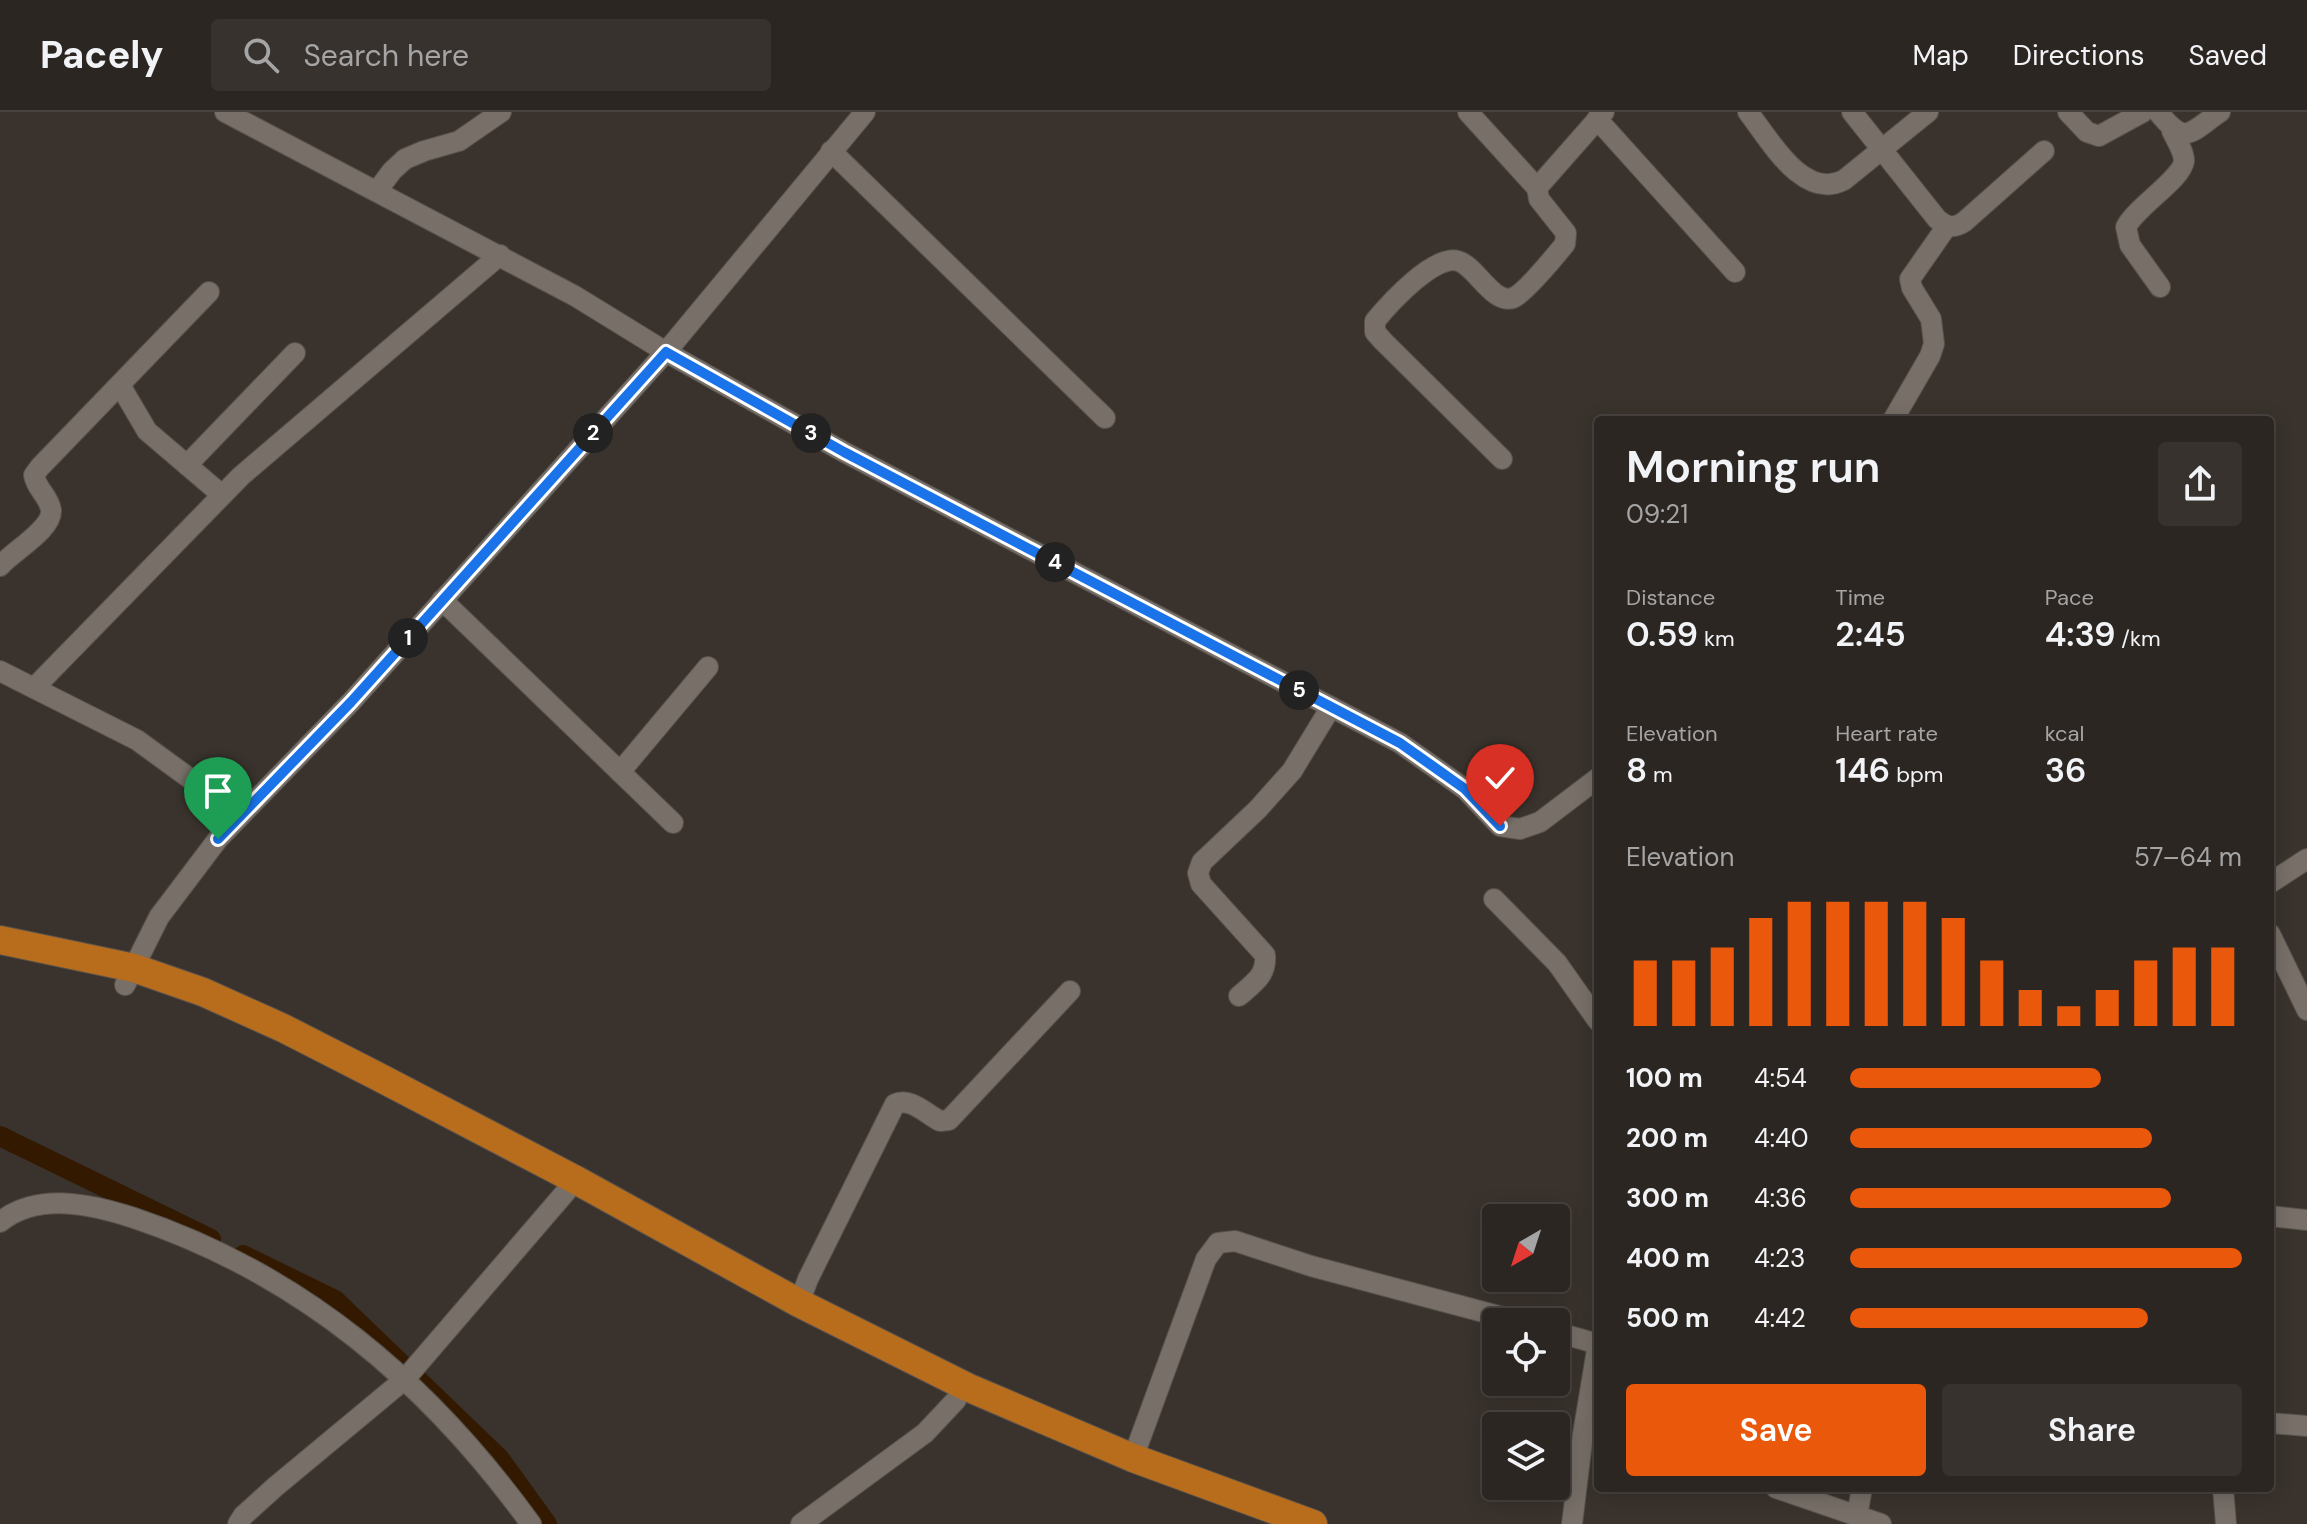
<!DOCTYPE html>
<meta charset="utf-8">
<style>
:root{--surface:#2c2622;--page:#38322f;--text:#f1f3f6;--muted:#a6a5a5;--line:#484340;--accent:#ea580c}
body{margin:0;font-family:"DM Sans",sans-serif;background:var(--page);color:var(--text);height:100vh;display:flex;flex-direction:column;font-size:30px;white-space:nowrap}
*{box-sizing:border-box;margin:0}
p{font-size:26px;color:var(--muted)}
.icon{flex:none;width:44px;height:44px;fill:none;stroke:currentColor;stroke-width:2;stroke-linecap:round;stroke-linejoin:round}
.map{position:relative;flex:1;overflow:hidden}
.side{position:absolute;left:1594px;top:304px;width:680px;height:1076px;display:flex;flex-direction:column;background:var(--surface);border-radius:8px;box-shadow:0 4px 20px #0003,0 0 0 2px var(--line)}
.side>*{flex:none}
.needle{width:52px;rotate:219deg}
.controls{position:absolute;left:1482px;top:1092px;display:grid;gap:16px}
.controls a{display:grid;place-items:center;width:88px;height:88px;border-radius:8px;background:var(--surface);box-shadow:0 4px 20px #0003,0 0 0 2px var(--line);font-size:40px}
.pin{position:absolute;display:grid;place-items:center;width:68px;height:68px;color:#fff;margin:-82px -34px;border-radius:50% 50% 50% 0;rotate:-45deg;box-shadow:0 0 8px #0007}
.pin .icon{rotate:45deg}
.km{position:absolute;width:40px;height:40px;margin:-20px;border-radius:50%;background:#222;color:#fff;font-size:22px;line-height:40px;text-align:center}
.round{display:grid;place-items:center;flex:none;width:84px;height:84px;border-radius:8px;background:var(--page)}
.headline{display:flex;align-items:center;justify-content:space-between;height:136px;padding:0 32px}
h1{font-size:44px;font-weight:600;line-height:60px}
.figures{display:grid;grid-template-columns:repeat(3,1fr);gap:12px;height:136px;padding:8px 32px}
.figures div{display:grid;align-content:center}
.figures b{font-size:34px;font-weight:600}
.figures small{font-size:22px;font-weight:400}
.figures p{font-size:22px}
.chart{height:224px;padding:16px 32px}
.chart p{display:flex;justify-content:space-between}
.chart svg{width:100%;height:144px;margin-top:8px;stroke:var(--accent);stroke-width:6}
.button{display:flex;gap:16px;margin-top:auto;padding:16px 32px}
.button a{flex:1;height:92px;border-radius:8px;background:var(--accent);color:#fff;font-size:32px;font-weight:600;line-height:92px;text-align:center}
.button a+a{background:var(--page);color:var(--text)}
ul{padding:0 32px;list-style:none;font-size:26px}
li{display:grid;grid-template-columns:128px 96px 1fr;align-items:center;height:60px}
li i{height:20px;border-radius:10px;background:var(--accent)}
header{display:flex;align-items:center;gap:48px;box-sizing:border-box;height:112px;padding:0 40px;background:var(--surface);border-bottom:2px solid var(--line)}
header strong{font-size:38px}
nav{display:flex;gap:44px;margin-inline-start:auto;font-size:28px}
.search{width:560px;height:72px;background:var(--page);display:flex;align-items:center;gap:20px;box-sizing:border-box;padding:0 28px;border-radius:8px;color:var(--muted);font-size:30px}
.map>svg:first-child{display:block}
</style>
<header>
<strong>Pacely</strong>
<div class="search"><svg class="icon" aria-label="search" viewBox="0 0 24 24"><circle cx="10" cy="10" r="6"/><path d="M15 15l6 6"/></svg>Search here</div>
<nav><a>Map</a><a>Directions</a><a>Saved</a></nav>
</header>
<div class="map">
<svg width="2307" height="1412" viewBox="0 0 2307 1412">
<rect width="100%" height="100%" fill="#3a332d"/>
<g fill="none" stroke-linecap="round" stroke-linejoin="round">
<g stroke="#321900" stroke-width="20">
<polyline points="0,1024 211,1127"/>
<polyline points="243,1143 335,1188 500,1347 547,1412"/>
</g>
<g stroke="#58524d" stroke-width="22">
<g id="minor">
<polyline points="225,0 575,184 666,240 844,340 1400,631 1465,677 1500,714 1520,717 1540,710 1598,666"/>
<polyline points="1468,0 1537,76"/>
<path d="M1748,0C1770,28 1803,89 1844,68L1928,0"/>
<path d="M1852,0L1937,107C1947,115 1953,117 1964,110L2044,39"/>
<polyline points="2068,0 2087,20 2099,24 2143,0"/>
<path d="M2158,0C2186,34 2188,22 2220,0"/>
<polyline points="1597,7 1735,160"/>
<polyline points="831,39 1105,306"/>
<polyline points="377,79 392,59 405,47 424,39 459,29 501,0"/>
<path d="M2160,175L2130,133L2126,115C2137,94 2182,67 2184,49C2184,39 2176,28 2172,19"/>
<polyline points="120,273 147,319 222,383"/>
<polyline points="1893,308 1930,244 1934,232 1931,207 1912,176 1910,167 1947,114"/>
<path d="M1502,347L1383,229L1375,220V209C1389,192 1434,142 1458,149C1476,154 1493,193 1513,186C1525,181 1556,143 1565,132L1566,121L1539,87L1537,76L1604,0"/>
<polyline points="187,353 295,241"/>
<path d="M0,454C13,439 53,417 51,398C49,384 36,377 34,363L40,355L209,180"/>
<polyline points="442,488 673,711"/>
<polyline points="0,559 137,628 240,703"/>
<polyline points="34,576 241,364 500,143"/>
<polyline points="620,660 708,555"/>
<polyline points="2270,771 2307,747"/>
<polyline points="1494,787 1557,851 1598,909"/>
<polyline points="2270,822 2307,898"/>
<polyline points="125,873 159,805 218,727 351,590 666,240 865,0"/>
<path d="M1239,884C1254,871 1267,863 1265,843L1201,772L1198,761L1202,750L1258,697L1292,659L1331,595"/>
<polyline points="2270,1104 2307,1108"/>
<path d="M0,1110C38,1080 91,1092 134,1106C301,1162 428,1270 531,1412"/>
<path d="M799,1191L808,1167L895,992C911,985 926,1002 940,1009L949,1008L1070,879"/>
<polyline points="1556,1220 1598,1232"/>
<polyline points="2270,1311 2307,1314"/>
<polyline points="1133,1346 1206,1147 1218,1131 1235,1129 1311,1154 1521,1210"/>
<polyline points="1776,1376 1881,1412"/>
<polyline points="2223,1376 2226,1412"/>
<polyline points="1857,1404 1862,1376"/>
<polyline points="238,1412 243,1404 275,1375 405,1267 576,1068"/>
<polyline points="801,1412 925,1321 956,1288"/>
<polyline points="1572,1412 1583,1322 1598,1232"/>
</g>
</g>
<g stroke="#58524d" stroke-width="30">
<polyline id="highway" points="0,828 134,856 203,880 283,916 375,963 576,1068 799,1191 967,1275 1133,1346 1313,1412"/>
</g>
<use href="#minor" stroke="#776f68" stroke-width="20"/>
<use href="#highway" stroke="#b86d1c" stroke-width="28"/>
</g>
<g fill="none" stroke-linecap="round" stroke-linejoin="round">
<g stroke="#fff" stroke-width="16">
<polyline id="route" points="218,727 351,590 666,240 844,340 1400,631 1465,677 1500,714"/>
</g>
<use href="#route" stroke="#1a73e8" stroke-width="10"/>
</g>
</svg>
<div class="controls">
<a><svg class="needle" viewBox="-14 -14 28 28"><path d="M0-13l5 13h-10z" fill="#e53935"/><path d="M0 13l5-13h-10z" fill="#a6a5a5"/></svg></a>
<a><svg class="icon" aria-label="locate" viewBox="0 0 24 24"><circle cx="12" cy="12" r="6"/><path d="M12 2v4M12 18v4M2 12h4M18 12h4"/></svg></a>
<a><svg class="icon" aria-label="layers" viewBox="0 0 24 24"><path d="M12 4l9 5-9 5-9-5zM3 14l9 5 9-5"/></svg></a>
</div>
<div class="pin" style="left:218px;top:727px;background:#1e9e55"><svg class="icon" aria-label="arrive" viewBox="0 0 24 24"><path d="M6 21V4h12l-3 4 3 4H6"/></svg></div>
<div class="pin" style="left:1500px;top:714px;background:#d93025"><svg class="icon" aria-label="check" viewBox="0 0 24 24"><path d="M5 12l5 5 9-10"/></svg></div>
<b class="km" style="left:408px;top:526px">1</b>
<b class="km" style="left:593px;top:321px">2</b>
<b class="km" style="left:811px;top:321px">3</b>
<b class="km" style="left:1055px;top:450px">4</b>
<b class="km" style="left:1299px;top:578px">5</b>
<section class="side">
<div class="headline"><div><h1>Morning run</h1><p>09:21</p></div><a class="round"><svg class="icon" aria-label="share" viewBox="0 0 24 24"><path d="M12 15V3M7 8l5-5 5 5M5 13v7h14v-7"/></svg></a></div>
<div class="figures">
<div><p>Distance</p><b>0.59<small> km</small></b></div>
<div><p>Time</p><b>2:45</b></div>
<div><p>Pace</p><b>4:39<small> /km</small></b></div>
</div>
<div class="figures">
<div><p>Elevation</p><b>8<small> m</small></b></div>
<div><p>Heart rate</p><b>146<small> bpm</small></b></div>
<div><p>kcal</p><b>36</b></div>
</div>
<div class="chart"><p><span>Elevation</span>57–64 m</p>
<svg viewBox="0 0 160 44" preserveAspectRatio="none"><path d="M5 44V24M15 44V24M25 44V20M35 44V11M45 44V6M55 44V6M65 44V6M75 44V6M85 44V11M95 44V24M105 44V33M115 44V38M125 44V33M135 44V24M145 44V20M155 44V20"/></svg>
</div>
<ul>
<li><b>100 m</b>4:54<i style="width:64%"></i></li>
<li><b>200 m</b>4:40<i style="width:77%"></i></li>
<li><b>300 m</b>4:36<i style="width:82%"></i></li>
<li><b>400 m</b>4:23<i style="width:100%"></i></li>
<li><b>500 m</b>4:42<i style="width:76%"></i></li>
</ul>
<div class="button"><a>Save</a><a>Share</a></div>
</section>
</div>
